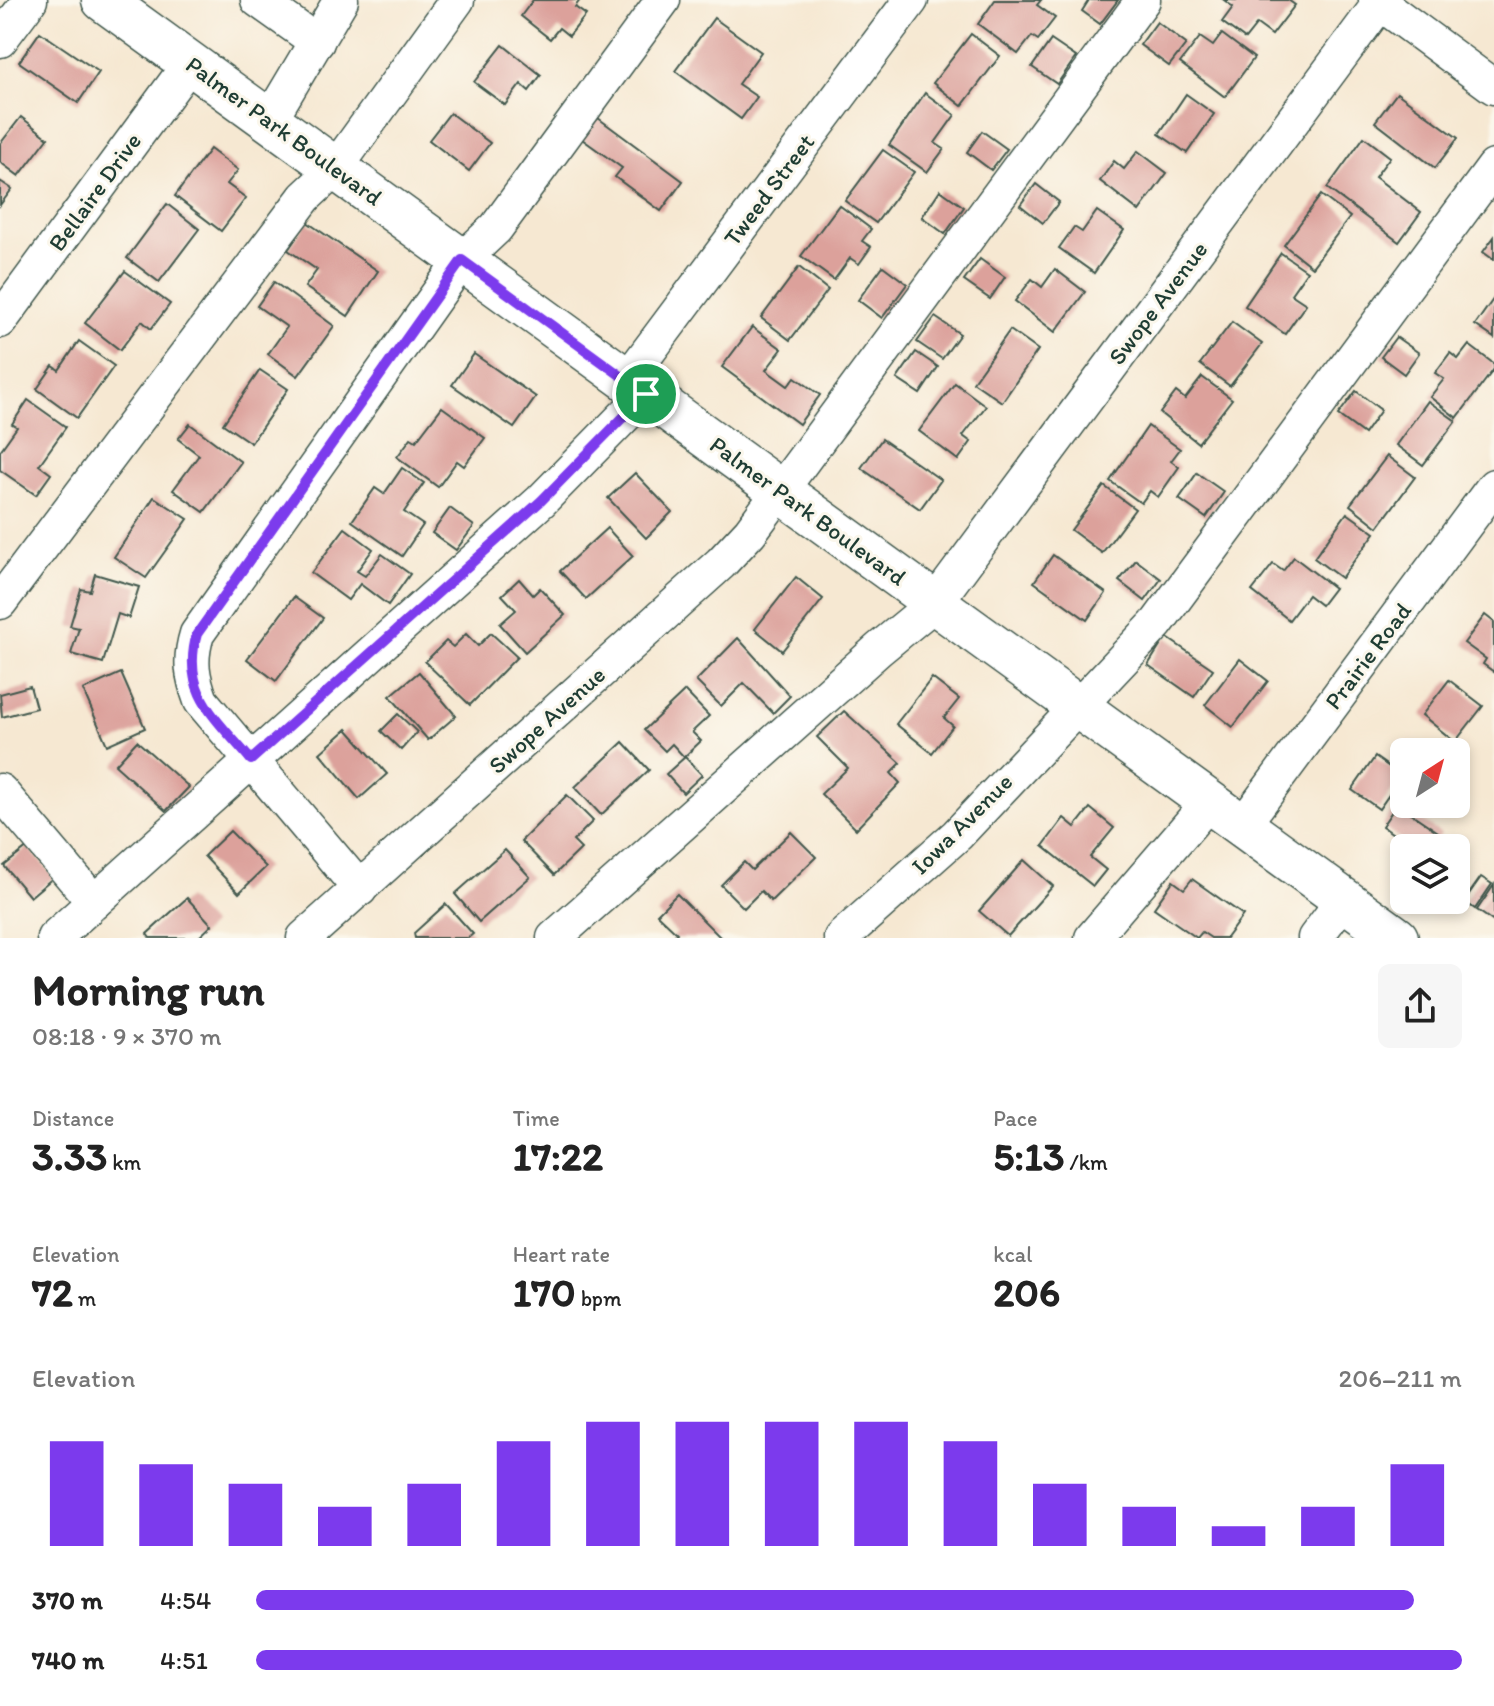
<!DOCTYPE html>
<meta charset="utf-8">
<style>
:root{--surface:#fff;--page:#f6f6f6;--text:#222;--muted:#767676;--accent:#7c3aed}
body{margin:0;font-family:Itim,sans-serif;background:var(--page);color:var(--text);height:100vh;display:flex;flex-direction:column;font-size:30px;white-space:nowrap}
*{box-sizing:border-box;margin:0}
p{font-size:26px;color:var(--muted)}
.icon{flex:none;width:44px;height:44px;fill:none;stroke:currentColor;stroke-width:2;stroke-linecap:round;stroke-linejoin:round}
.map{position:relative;height:938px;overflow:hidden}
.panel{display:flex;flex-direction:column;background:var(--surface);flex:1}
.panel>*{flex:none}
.needle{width:52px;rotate:36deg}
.fabs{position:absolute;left:1390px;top:738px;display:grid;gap:16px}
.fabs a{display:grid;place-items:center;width:80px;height:80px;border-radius:12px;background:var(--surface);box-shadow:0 4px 12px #0003;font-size:40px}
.pin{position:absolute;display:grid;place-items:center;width:68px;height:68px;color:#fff;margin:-34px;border:4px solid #fff;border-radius:50%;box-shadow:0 2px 8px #0007}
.round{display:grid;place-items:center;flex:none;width:84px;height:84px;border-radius:12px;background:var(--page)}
.headline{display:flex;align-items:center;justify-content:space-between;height:136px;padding:0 32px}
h1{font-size:44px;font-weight:700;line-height:60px}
.metrics{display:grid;grid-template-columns:repeat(3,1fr);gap:12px;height:136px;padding:8px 32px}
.metrics div{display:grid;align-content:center}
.metrics b{font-size:40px;font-weight:700}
.metrics small{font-size:22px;font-weight:400}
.metrics p{font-size:22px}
.chart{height:224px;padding:16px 32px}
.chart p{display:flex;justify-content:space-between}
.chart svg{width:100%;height:144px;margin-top:8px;stroke:var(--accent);stroke-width:6}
ul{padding:0 32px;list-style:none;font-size:26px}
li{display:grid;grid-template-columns:128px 96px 1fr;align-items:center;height:60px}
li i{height:20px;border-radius:10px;background:var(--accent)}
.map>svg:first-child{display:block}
</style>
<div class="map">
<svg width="1494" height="938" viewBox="0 0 1494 938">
<rect width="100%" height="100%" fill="#fbf7ec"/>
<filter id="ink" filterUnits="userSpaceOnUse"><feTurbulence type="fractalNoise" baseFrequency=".0125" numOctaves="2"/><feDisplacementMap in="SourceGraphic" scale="16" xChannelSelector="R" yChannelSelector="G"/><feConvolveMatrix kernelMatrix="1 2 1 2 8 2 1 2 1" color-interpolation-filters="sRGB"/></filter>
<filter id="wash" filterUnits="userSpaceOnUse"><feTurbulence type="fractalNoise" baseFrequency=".006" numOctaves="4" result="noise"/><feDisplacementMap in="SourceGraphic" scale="32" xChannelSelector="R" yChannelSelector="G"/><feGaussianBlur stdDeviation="1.8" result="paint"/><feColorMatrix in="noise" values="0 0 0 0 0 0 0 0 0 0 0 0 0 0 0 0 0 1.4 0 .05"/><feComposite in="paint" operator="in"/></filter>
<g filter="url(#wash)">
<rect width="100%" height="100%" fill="#f6e8d2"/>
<g id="blocks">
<g fill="#dca19b">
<polygon points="533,0 580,0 575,7 586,15 569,36 559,28 550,39 521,16"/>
<polygon points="995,0 1041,0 1037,5 1055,18 1038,40 1032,36 1018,54 978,24"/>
<polygon points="1089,0 1118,0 1100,24 1082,11"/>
<polygon points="1224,0 1288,0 1295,5 1272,35 1257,24 1245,39 1222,22 1233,7"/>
<polygon points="714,18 761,52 738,84 757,97 741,119 675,71"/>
<polygon points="1157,22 1186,44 1169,66 1140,45"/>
<polygon points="40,32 99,72 78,103 19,62"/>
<polygon points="971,34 1000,56 962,106 933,83"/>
<polygon points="1222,34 1254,58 1225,97 1180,63 1200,37 1213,46"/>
<polygon points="1051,40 1076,57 1057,84 1032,67"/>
<polygon points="503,45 541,75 529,91 521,84 505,105 474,82"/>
<polygon points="925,93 955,115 935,143 944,149 927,172 889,145"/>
<polygon points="1397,93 1458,138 1435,168 1375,122"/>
<polygon points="1186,94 1214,114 1187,153 1159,134"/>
<polygon points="450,113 490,143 469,171 429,140"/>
<polygon points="21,117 48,138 19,176 0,162 0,144"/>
<polygon points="598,118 683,181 661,211 615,177 622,168 582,139"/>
<polygon points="982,131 1007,149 991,170 967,152"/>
<polygon points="1364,137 1390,157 1375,177 1421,212 1399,242 1327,188"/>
<polygon points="210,149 238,170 227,184 246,198 221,231 175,196"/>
<polygon points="883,150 914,172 876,223 845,201"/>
<polygon points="1138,151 1167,173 1139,211 1100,181 1114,161 1124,169"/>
<polygon points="0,181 12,189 0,205"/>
<polygon points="1036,184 1059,202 1043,223 1020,205"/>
<polygon points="940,190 964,207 945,234 922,217"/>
<polygon points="1321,195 1350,217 1312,267 1284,245"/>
<polygon points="167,204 199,229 159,282 127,258"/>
<polygon points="839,205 871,229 862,241 871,247 859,264 850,258 834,280 801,256"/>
<polygon points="1097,211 1124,230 1094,273 1059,248 1074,227 1082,232"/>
<polygon points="307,222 378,271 348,316 305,287 317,270 288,250"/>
<polygon points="1494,237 1494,260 1483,252"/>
<polygon points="1281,253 1307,271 1291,294 1306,304 1285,334 1245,306"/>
<polygon points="980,259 1005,277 990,299 964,281"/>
<polygon points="883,266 907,284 882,318 858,300"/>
<polygon points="799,267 828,290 790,340 761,318"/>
<polygon points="1055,269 1085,292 1055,332 1015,301 1032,279 1042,287"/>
<polygon points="125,271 170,304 151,329 142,321 120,350 85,323"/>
<polygon points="274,282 334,326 298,376 268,354 287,327 257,306"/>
<polygon points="1494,298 1494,338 1475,325"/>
<polygon points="935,317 960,334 942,359 917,342"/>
<polygon points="1232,322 1262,344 1230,386 1200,364"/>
<polygon points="752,327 782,349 766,370 788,386 795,377 820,395 799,424 722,367"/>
<polygon points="1010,330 1038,350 1002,402 973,382"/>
<polygon points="1396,337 1419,353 1404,374 1381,357"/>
<polygon points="79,341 114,366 77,418 37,389 53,366 59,370"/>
<polygon points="1469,345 1494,364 1494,369 1457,418 1430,397 1444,379 1435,373 1450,353 1458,359"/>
<polygon points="916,352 938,367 920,394 897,379"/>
<polygon points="474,354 536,397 514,428 452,385"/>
<polygon points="260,370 288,389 251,443 223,424"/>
<polygon points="1202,377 1232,399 1198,443 1160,413 1176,392 1185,399"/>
<polygon points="955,383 986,406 963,436 971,442 958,460 919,431"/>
<polygon points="1356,391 1381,410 1364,434 1338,415"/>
<polygon points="28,400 66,427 39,465 51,474 36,495 0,470 0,451 17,427 12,424"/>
<polygon points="1428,401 1456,421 1423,465 1396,445"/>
<polygon points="442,407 485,438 464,466 457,461 438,487 397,457 411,438 416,441"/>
<polygon points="190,424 241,462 204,512 173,490 199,455 178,439"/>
<polygon points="1148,426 1180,449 1171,461 1179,467 1158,497 1150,491 1141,503 1110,481"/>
<polygon points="882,439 941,480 920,509 861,468"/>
<polygon points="1387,456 1415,477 1378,527 1350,505"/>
<polygon points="402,468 424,483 404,512 423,525 402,556 352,521 375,488 384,494"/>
<polygon points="635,473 672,512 646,538 608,498"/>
<polygon points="1197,473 1224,492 1206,518 1179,499"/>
<polygon points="1104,486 1135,509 1102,553 1071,530"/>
<polygon points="154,497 188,519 146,578 114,557"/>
<polygon points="450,508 474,526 456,550 432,533"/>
<polygon points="1347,513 1375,533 1341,578 1314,558"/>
<polygon points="345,528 373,549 357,571 365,576 382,554 410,574 388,605 360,584 348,600 311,573"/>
<polygon points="607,528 633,556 586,599 560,571"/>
<polygon points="1053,555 1106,593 1087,620 1034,582"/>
<polygon points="1294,557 1334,588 1321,605 1308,595 1289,620 1252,591 1273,564 1283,571"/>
<polygon points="1136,560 1161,579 1145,601 1119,581"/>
<polygon points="95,574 139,587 129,618 118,614 103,663 71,654 79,628 70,626 81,589 90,591"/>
<polygon points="796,577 823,599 782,651 755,629"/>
<polygon points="519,579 533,595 540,588 565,615 525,652 500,624 516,610 502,595"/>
<polygon points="294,597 323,618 276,681 247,659"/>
<polygon points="1485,615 1494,622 1494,672 1483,664 1486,659 1464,643"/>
<polygon points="491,633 517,657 470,705 425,662 446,641 453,647 466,634 478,646"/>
<polygon points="1166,637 1213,669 1194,697 1148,665"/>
<polygon points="738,638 790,696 773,713 744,683 721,706 696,681"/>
<polygon points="1240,659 1268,681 1233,727 1205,705"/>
<polygon points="419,672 456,716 428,740 390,696"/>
<polygon points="121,673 145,728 107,745 83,690"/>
<polygon points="932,678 959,699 944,718 953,726 932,753 896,724"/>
<polygon points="1449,680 1483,706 1455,742 1422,715"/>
<polygon points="30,686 36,708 2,717 0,694"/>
<polygon points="685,691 709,716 692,732 701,741 684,757 672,744 665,751 644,730"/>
<polygon points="844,711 901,763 891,773 900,783 856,829 821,794 848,768 817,737"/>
<polygon points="398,714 417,732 401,750 381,731"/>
<polygon points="347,729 387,774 359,799 320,753"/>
<polygon points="137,741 189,787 166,811 115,765"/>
<polygon points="623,742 649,770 601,815 575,787"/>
<polygon points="685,757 702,775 683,793 666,774"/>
<polygon points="1375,757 1402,776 1379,809 1352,790"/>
<polygon points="567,795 593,821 573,841 581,849 554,875 521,841"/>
<polygon points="1397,804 1441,834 1431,848 1413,848 1382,826"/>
<polygon points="1090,808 1114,828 1090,857 1106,870 1093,886 1043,846 1064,818 1075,827"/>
<polygon points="230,831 266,867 239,893 204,856"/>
<polygon points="791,832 816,857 771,901 761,891 744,908 721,885 744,862 752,870"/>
<polygon points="28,847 54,877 30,897 4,866"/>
<polygon points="505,850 530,877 479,922 455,894"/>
<polygon points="1024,860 1053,886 1008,936 979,911"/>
<polygon points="1481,877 1492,884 1475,909 1464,901"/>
<polygon points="1192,879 1243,915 1226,938 1211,938 1202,932 1197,938 1154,908 1173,881 1184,889"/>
<polygon points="1494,885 1494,922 1477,910"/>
<polygon points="677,894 721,938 672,938 677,933 657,914"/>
<polygon points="187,898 212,925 198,938 150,938 147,934"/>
<polygon points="446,904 473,934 468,938 415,938 414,933"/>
</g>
</g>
</g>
<g filter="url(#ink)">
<use href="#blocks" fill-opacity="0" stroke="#3f574c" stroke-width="2"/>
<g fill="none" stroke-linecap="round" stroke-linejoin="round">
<g stroke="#3f574c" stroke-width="37">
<g id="minor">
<polyline points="258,0 317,42"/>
<polyline points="1376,0 1494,87"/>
<polyline points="0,40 30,0"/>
<polyline points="269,121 341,0"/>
<polyline points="0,321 190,63"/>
<polyline points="627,380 911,0"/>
<polyline points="0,602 305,197 335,169 457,0"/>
<polyline points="0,791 94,902"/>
<polyline points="1242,826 1494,486"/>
<path d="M360,889L201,701C192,676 189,660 197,634L462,260L496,228L663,0"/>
<polyline points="54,938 541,501 646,394"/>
<polyline points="304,938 721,563 750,532 1143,0"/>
<polyline points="554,938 879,649 935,603 1380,3"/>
<polyline points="841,938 957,835 1157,623 1494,167"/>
<polyline points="1092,938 1209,802"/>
<polyline points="1315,938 1344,899"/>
</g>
</g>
<g stroke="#3f574c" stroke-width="45">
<polyline id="major" points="103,0 1397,938"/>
</g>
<use href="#minor" stroke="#fff" stroke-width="34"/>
<use href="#major" stroke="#fff" stroke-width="42"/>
</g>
</g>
<g fill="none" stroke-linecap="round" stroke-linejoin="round" filter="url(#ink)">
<g stroke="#fff" stroke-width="16">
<path id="route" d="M462,260L646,394L541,501L251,760C217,719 180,692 197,634Z"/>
</g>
<use href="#route" stroke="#7c3aed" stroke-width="10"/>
</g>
<g text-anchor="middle" stroke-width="6" stroke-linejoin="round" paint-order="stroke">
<g font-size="24" fill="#1f3d34" stroke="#fbf7ec">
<text transform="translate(284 131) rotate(36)" y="8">Palmer Park Boulevard</text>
<text transform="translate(769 190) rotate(-53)" y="8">Tweed Street</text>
<text transform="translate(95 192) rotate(-54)" y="8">Bellaire Drive</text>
<text transform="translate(1158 303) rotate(-53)" y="8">Swope Avenue</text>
<text transform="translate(808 511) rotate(36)" y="8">Palmer Park Boulevard</text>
<text transform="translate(1368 656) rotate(-53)" y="8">Prairie Road</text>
<text transform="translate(547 720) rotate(-42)" y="8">Swope Avenue</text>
<text transform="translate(962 824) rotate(-45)" y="8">Iowa Avenue</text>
</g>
</g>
</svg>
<div class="fabs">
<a><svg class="needle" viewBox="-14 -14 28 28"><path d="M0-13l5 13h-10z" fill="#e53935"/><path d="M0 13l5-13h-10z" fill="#767676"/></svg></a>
<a><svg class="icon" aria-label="layers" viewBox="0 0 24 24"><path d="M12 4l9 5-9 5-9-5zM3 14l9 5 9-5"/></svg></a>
</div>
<div class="pin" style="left:646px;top:394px;background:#1e9e55"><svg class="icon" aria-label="arrive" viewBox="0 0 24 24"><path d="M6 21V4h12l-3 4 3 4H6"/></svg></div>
</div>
<section class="panel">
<div class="headline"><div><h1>Morning run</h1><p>08:18 · 9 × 370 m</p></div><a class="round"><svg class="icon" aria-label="share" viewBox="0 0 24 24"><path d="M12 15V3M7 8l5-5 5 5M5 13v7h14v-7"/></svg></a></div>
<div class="metrics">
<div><p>Distance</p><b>3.33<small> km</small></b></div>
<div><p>Time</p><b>17:22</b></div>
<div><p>Pace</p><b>5:13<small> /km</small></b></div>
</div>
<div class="metrics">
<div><p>Elevation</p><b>72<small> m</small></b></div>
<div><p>Heart rate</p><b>170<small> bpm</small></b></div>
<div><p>kcal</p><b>206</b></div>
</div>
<div class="chart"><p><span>Elevation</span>206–211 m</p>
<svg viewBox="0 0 160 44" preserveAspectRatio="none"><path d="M5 44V12M15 44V19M25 44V25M35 44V32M45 44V25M55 44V12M65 44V6M75 44V6M85 44V6M95 44V6M105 44V12M115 44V25M125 44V32M135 44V38M145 44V32M155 44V19"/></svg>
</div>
<ul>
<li><b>370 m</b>4:54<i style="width:96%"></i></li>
<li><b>740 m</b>4:51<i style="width:100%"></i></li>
</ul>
</section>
